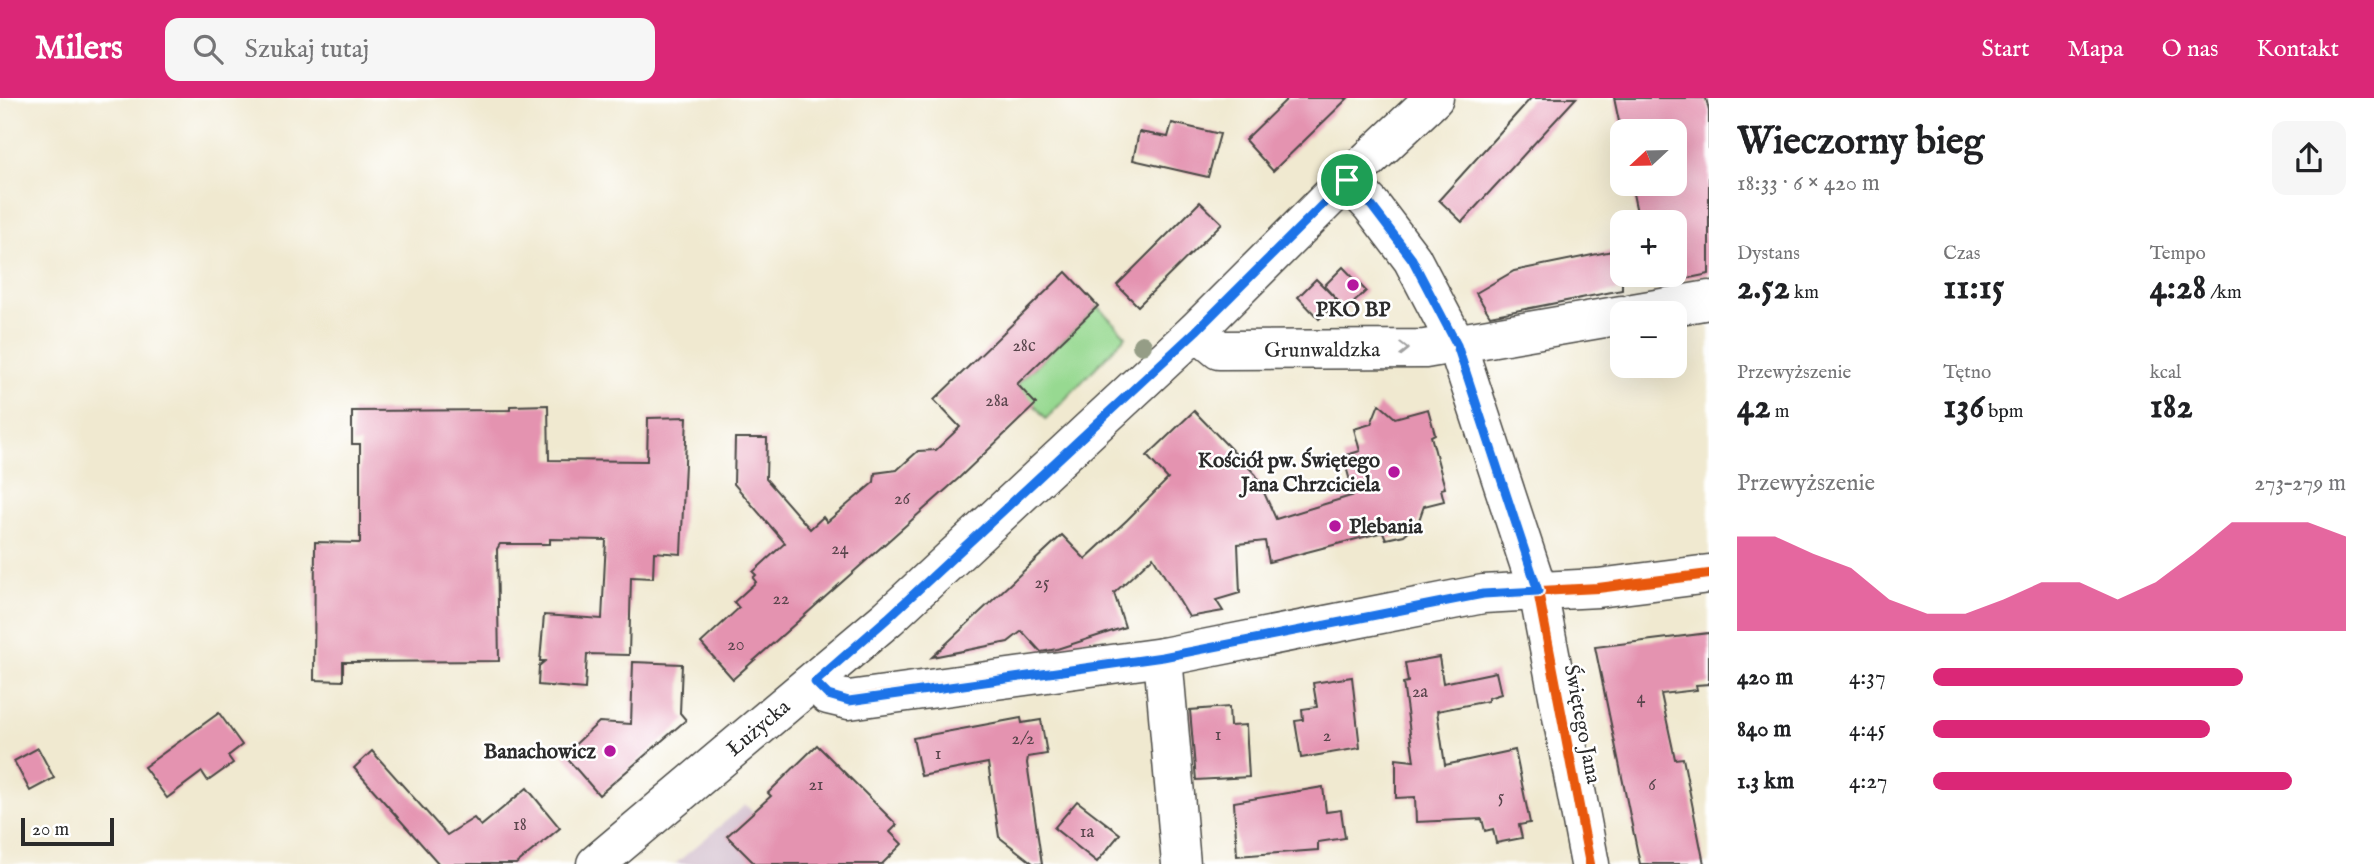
<!DOCTYPE html>
<html lang="pl">
<meta charset="utf-8">
<style>
:root{--surface:#fff;--page:#f6f6f6;--text:#202124;--muted:#757577;--accent:#db2777}
body{margin:0;font-family:"IM FELL English",serif;background:var(--page);color:var(--text);height:100vh;display:flex;flex-direction:column;font-size:26px;white-space:nowrap}
*{box-sizing:border-box;margin:0}
p{font-size:23px;color:var(--muted)}
.icon{flex:none;width:38px;height:38px;fill:none;stroke:currentColor;stroke-width:2;stroke-linecap:round;stroke-linejoin:round}
.map{position:relative;flex:1;overflow:hidden}
.details{display:flex;flex-direction:column;background:var(--surface);width:665px}
.details>*{flex:none}
.needle{width:46px;rotate:248deg}
.fabs{position:absolute;left:1610px;top:21px;display:grid;gap:14px}
.fabs a{display:grid;place-items:center;width:77px;height:77px;border-radius:14px;background:var(--surface);box-shadow:0 7px 28px #0002;font-size:35px}
.scale{position:absolute;left:21px;bottom:18px;width:93px;box-sizing:border-box;padding-left:7px;border:4px solid #2b2b2b;border-top:0;font-size:19px;line-height:24px;white-space:nowrap;color:#2b2b2b;-webkit-text-stroke:5px #fff;paint-order:stroke}
.pin{position:absolute;display:grid;place-items:center;width:60px;height:60px;color:#fff;margin:-30px;border:4px solid #fff;border-radius:50%;box-shadow:0 2px 7px #0007}
.round{display:grid;place-items:center;flex:none;width:74px;height:74px;border-radius:14px;background:var(--page)}
.head{display:flex;align-items:center;justify-content:space-between;height:119px;padding:0 28px}
h1{font-size:38px;font-weight:700;line-height:52px}
.stats{display:grid;grid-template-columns:repeat(3,1fr);gap:10px;height:119px;padding:7px 28px}
.stats div{display:grid;align-content:center}
.stats b{font-size:35px;font-weight:700}
.stats small{font-size:19px;font-weight:400}
.stats p{font-size:19px}
.chart{height:196px;padding:14px 28px}
.chart p{display:flex;justify-content:space-between}
.chart svg{width:100%;height:126px;margin-top:7px;fill:var(--accent);opacity:.7}
ul{padding:0 28px;list-style:none;font-size:23px}
li{display:grid;grid-template-columns:112px 84px 1fr;align-items:center;height:52px}
li i{height:18px;border-radius:9px;background:var(--accent)}
header{display:flex;align-items:center;gap:42px;box-sizing:border-box;height:98px;padding:0 35px;background:var(--accent);color:#fff}
header strong{font-size:33px}
nav{display:flex;gap:38px;margin-inline-start:auto;font-size:24px}
.search{width:490px;height:63px;background:var(--page);display:flex;align-items:center;gap:18px;box-sizing:border-box;padding:0 24px;border-radius:14px;color:var(--muted);font-size:26px}
main{display:flex;flex:1;min-height:0}
.map>svg:first-child{display:block}
</style>
<header>
<strong>Milers</strong>
<div class="search"><svg class="icon" aria-label="search" viewBox="0 0 24 24"><circle cx="10" cy="10" r="6"/><path d="M15 15l6 6"/></svg>Szukaj tutaj</div>
<nav><a>Start</a><a>Mapa</a><a>O nas</a><a>Kontakt</a></nav>
</header>
<main>
<div class="map">
<svg width="1709" height="766" viewBox="0 0 1709 766">
<rect width="100%" height="100%" fill="#fff"/>
<filter id="ink" filterUnits="userSpaceOnUse"><feTurbulence type="fractalNoise" baseFrequency=".0143" numOctaves="2"/><feDisplacementMap in="SourceGraphic" scale="14" xChannelSelector="R" yChannelSelector="G"/><feConvolveMatrix kernelMatrix="1 2 1 2 8 2 1 2 1" color-interpolation-filters="sRGB"/></filter>
<filter id="wash" filterUnits="userSpaceOnUse"><feTurbulence type="fractalNoise" baseFrequency=".00686" numOctaves="4" result="noise"/><feDisplacementMap in="SourceGraphic" scale="28" xChannelSelector="R" yChannelSelector="G"/><feGaussianBlur stdDeviation="1.57" result="paint"/><feColorMatrix in="noise" values="0 0 0 0 0 0 0 0 0 0 0 0 0 0 0 0 0 1.4 0 .05"/><feComposite in="paint" operator="in"/></filter>
<g filter="url(#wash)">
<rect width="100%" height="100%" fill="#f0e9d0"/>
<polygon fill="#d1bdcc" points="745,707 818,766 675,766"/>
<polygon fill="#97d991" stroke="#61825e" stroke-width="2" points="1098,208 1126,238 1046,321 1017,286"/>
<g id="blocks">
<g fill="#e493b0">
<polygon points="1288,0 1348,0 1273,73 1245,42"/>
<polygon points="1531,0 1576,0 1462,124 1439,102"/>
<polygon points="1614,0 1706,0 1709,13 1709,176 1675,183 1675,124 1639,124 1631,86 1675,86 1675,33 1621,33"/>
<polygon points="1172,25 1220,36 1208,79 1133,62 1139,34 1168,39"/>
<polygon points="1200,104 1222,125 1138,208 1117,187"/>
<polygon points="1622,151 1622,192 1490,218 1476,195 1514,173"/>
<polygon points="1343,169 1366,193 1346,212 1324,188"/>
<polygon points="1066,174 1098,208 1017,286 1036,306 959,380 733,581 701,545 739,510 734,504 756,484 753,480 756,477 753,474 785,445 734,386 735,340 767,340 766,381 810,431 823,419 827,424 874,384 875,375 897,372 918,353 936,352 960,329 934,302"/>
<polygon points="1316,181 1338,203 1319,221 1298,199"/>
<polygon points="1379,306 1395,320 1428,311 1435,336 1431,338 1445,390 1441,391 1444,403 1424,408 1418,425 1404,437 1386,441 1383,434 1269,464 1265,443 1238,446 1240,495 1216,502 1223,513 1189,519 1153,459 1114,495 1125,529 1057,551 1041,554 1022,533 1008,544 932,559 1062,437 1085,461 1127,422 1168,381 1147,358 1194,313 1256,377 1276,421 1354,397 1343,358 1360,353 1354,331 1371,326"/>
<polygon points="548,307 549,362 647,363 648,320 687,319 681,456 654,454 653,480 631,479 629,557 587,556 585,591 538,587 539,568 545,563 540,563 544,517 602,521 606,442 550,441 550,446 500,446 497,451 499,563 343,564 343,583 314,582 315,444 360,445 360,346 352,346 352,313 510,312 510,308"/>
<polygon points="1709,535 1709,586 1696,587 1697,592 1661,596 1675,661 1683,660 1704,766 1640,766 1595,549"/>
<polygon points="1439,559 1443,585 1496,574 1501,596 1488,600 1488,603 1437,613 1445,667 1515,652 1530,725 1519,727 1522,740 1496,745 1493,731 1485,733 1482,721 1416,724 1415,699 1396,700 1396,661 1414,663 1403,585 1408,584 1405,565"/>
<polygon points="633,564 682,566 680,615 686,622 599,697 564,657 599,624 631,626"/>
<polygon points="1352,579 1360,650 1301,660 1295,623 1303,622 1302,611 1317,609 1313,585"/>
<polygon points="1229,609 1230,628 1246,627 1249,679 1196,682 1190,612"/>
<polygon points="219,615 242,647 228,658 233,665 208,683 202,674 167,700 144,669"/>
<polygon points="1021,620 1022,625 1041,622 1047,656 1028,659 1027,665 1042,766 1034,766 999,739 988,665 921,678 913,640"/>
<polygon points="817,647 897,727 890,734 902,746 882,766 755,766 727,738 771,698 768,695"/>
<polygon points="38,650 54,680 30,693 14,663"/>
<polygon points="372,653 447,737 474,720 481,728 527,690 560,730 516,766 439,766 354,670"/>
<polygon points="1323,689 1326,714 1341,712 1345,740 1318,744 1318,752 1237,758 1234,704"/>
<polygon points="1077,703 1120,736 1097,764 1054,730"/>
</g>
</g>
</g>
<g filter="url(#ink)">
<use href="#blocks" fill-opacity="0" stroke="#494844" stroke-width="2"/>
<g fill="none" stroke-linecap="round" stroke-linejoin="round">
<g stroke="#494844" stroke-width="41">
<g id="minor">
<polyline points="1347,82 1371,107 1412,161 1457,247 1538,493 1590,766"/>
<polyline points="1633,215 1709,202"/>
<path id="s1" d="M1196,233L1219,252L1425,251L1622,217"/>
<polyline points="1163,559 1181,766"/>
<polyline points="815,584 828,597 849,602 1163,559 1483,496 1598,490 1709,476"/>
</g>
</g>
<g stroke="#494844" stroke-width="41">
<g id="major">
<path id="s2" d="M596,766L888,520L1196,233L1347,82L1434,0"/>
</g>
</g>
<use href="#minor" stroke="#fff" stroke-width="38"/>
<use href="#major" stroke="#fff" stroke-width="38"/>
<g stroke="#fff" stroke-width="15">
<g id="cycleway">
<polyline points="1347,82 1371,107 1412,161 1457,247 1538,493 1590,766"/>
<polyline points="815,584 828,597 849,602 1163,559 1483,496 1598,490 1709,476"/>
</g>
</g>
<use href="#cycleway" stroke="#e8590c" stroke-width="10"/>
</g>
<circle fill="#959d86" cx="1142" cy="247" r="10"/>
<defs><path id="oneway-chevron" d="M-2-3.5L2.5 0L-2 3.5" fill="none" stroke-width="1.6" stroke-linecap="round" stroke-linejoin="round" transform="scale(1.75)"/></defs>
<use stroke="#a0a0a0" href="#oneway-chevron" transform="translate(1404 251)"/>
</g>
<g fill="none" stroke-linecap="round" stroke-linejoin="round" filter="url(#ink)">
<g stroke="#fff" stroke-width="14">
<polygon id="route" points="1347,82 1371,107 1412,161 1457,247 1538,493 1483,496 1163,559 849,603 828,597 815,584 888,520 1196,233"/>
</g>
<use href="#route" stroke="#1a73e8" stroke-width="9"/>
</g>
<g fill="#b5179e" stroke="#fff" stroke-width="2.5">
<circle cx="1353" cy="187" r="7"/>
<circle cx="1394" cy="374" r="7"/>
<circle cx="1335" cy="428" r="7"/>
<circle cx="610" cy="653" r="7"/>
</g>
<g text-anchor="middle" stroke-width="5" stroke-linejoin="round" paint-order="stroke">
<g font-size="18" fill="#59454c">
<text x="1024" y="253">28c</text>
<text x="997" y="308">28a</text>
<text x="902" y="406">26</text>
<text x="840" y="456">24</text>
<text x="1042" y="490">25</text>
<text x="781" y="506">22</text>
<text x="736" y="552">20</text>
<text x="1420" y="599">2a</text>
<text x="1641" y="605">4</text>
<text x="1218" y="642">1</text>
<text x="1327" y="643">2</text>
<text x="1023" y="646">2/2</text>
<text x="938" y="661">1</text>
<text x="816" y="692">21</text>
<text x="1652" y="692">6</text>
<text x="1501" y="704">5</text>
<text x="520" y="732">18</text>
<text x="1087" y="739">1a</text>
</g>
<g font-size="21" font-weight="bold" fill="#2b2b2b" stroke="#fff" text-anchor="end">
<text x="1353" y="218" text-anchor="middle">PKO BP</text>
<text x="1380" y="369">Kościół pw. Świętego<tspan x="1380" dy="24">Jana Chrzciciela</tspan></text>
<text x="1349" y="435" text-anchor="start">Plebania</text>
<text x="596" y="660">Banachowicz</text>
</g>
<g font-size="21" fill="#2b2b2b" stroke="#fff">
<text dy="7" stroke="none"><textPath href="#s1" startOffset="133">Grunwaldzka</textPath></text>
<text transform="translate(1583 626) rotate(79)" y="7">Świętego Jana</text>
<text dy="7" stroke="none"><textPath href="#s2" startOffset="212">Łużycka</textPath></text>
</g>
</g>
</svg>
<div class="fabs">
<a><svg class="needle" viewBox="-14 -14 28 28"><path d="M0-13l5 13h-10z" fill="#e53935"/><path d="M0 13l5-13h-10z" fill="#757577"/></svg></a>
<a>+</a>
<a>−</a>
</div>
<div class="scale">20 m</div>
<div class="pin" style="left:1347px;top:82px;background:#1e9e55"><svg class="icon" aria-label="arrive" viewBox="0 0 24 24"><path d="M6 21V4h12l-3 4 3 4H6"/></svg></div>
</div>
<section class="details">
<div class="head"><div><h1>Wieczorny bieg</h1><p>18:33 · 6 × 420 m</p></div><a class="round"><svg class="icon" aria-label="share" viewBox="0 0 24 24"><path d="M12 15V3M7 8l5-5 5 5M5 13v7h14v-7"/></svg></a></div>
<div class="stats">
<div><p>Dystans</p><b>2.52<small> km</small></b></div>
<div><p>Czas</p><b>11:15</b></div>
<div><p>Tempo</p><b>4:28<small> /km</small></b></div>
</div>
<div class="stats">
<div><p>Przewyższenie</p><b>42<small> m</small></b></div>
<div><p>Tętno</p><b>136<small> bpm</small></b></div>
<div><p>kcal</p><b>182</b></div>
</div>
<div class="chart"><p><span>Przewyższenie</span>273–279 m</p>
<svg viewBox="0 0 160 44" preserveAspectRatio="none"><path d="M0 44V11L10 11L20 17L30 22L40 33L50 38L60 38L70 33L80 27L90 27L100 33L110 27L120 17L130 6L140 6L150 6L160 11V44z"/></svg>
</div>
<ul>
<li><b>420 m</b>4:37<i style="width:75%"></i></li>
<li><b>840 m</b>4:45<i style="width:67%"></i></li>
<li><b>1.3 km</b>4:27<i style="width:87%"></i></li>
</ul>
</section>
</main>
